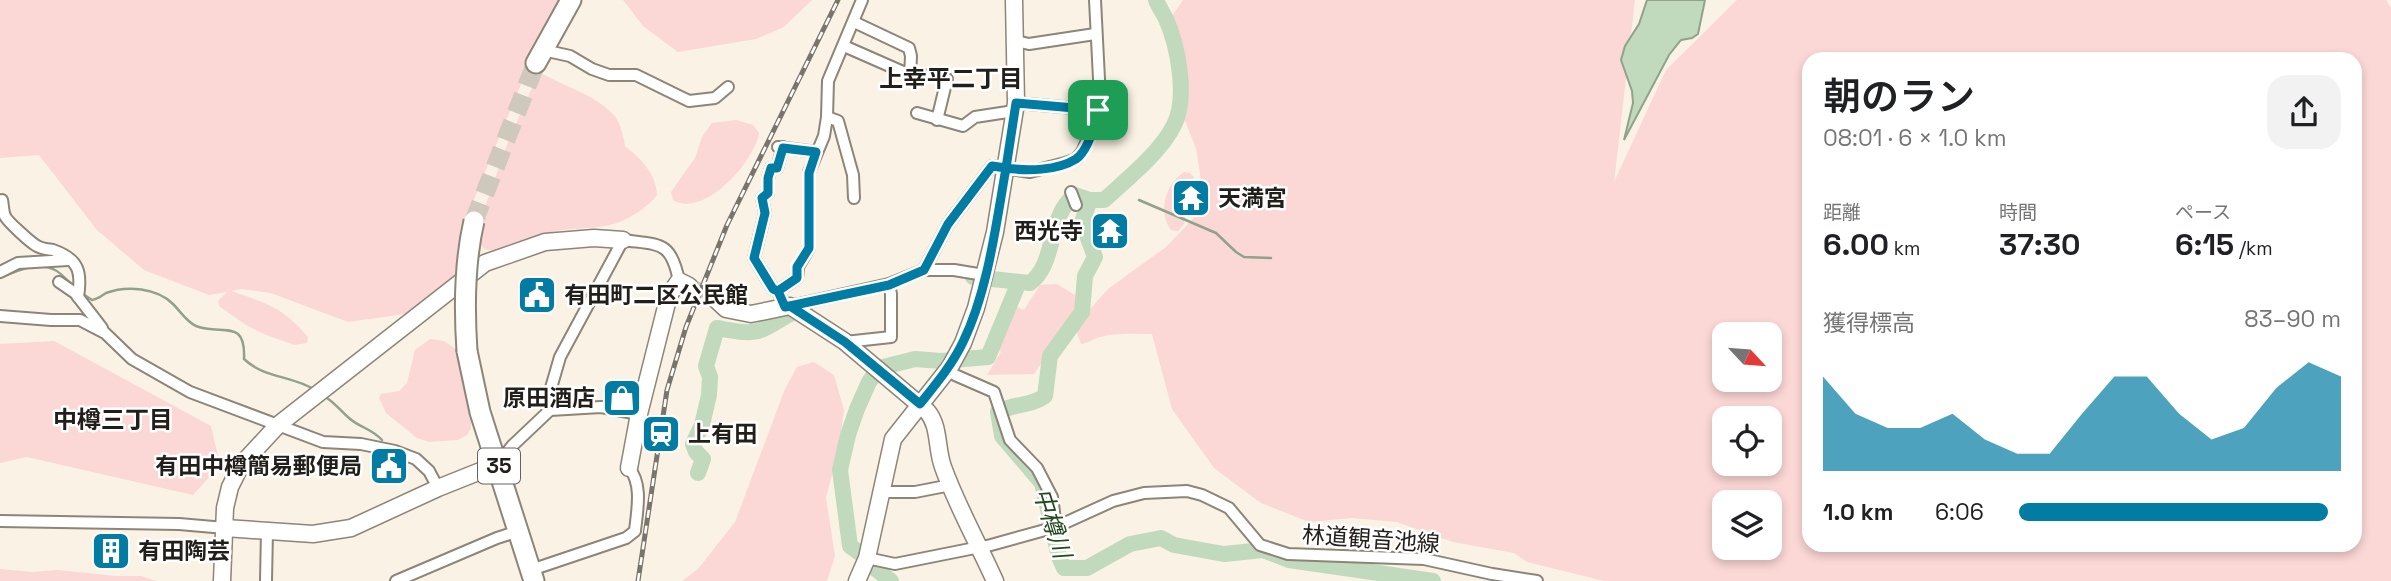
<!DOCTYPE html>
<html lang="ja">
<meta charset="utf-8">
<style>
:root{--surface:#fff;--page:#f2f2f2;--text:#202124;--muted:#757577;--accent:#037ca3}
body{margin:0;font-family:"Space Grotesk","Noto Sans JP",sans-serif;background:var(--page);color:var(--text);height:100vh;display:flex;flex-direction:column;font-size:26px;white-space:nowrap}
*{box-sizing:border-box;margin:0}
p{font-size:23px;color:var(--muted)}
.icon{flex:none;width:38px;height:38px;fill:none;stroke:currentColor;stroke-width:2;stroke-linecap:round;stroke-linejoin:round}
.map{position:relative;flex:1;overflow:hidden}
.details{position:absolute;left:1802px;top:52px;width:560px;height:500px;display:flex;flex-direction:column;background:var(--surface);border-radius:21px;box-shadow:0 4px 10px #0003}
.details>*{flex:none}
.needle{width:46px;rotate:116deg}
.fabs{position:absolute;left:1712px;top:322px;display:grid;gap:14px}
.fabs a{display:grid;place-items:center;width:70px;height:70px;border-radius:14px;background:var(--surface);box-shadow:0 4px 10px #0003;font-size:35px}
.pin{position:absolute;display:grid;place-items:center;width:60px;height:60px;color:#fff;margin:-30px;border-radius:14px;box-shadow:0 4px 10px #0006}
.round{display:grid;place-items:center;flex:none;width:74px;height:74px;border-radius:21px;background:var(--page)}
.headline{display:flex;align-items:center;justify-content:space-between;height:119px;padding:0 21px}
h1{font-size:38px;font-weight:600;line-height:52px}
.figures{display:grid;grid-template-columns:repeat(3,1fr);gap:10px;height:119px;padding:7px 21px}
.figures div{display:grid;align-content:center}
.figures b{font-size:30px;font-weight:600}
.figures small{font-size:19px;font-weight:400}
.figures p{font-size:19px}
.chart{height:196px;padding:14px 21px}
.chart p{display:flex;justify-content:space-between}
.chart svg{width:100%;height:126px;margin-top:7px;fill:var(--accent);opacity:.7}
ul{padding:0 21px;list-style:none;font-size:23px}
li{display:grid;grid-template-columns:112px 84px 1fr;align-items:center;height:52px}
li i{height:18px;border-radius:9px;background:var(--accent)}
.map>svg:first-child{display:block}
</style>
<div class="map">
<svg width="2391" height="581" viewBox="0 0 2391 581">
<rect width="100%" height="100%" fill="#faf2e4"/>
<g fill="#fbd7d5" fill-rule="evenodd">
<path d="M0,0H564L528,67L468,214L455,277L412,313L348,322L271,293L241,289L231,291C266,303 283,307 308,337L307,343L294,345L264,334L246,325L219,306L218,301L227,292L209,295L144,270L97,230L39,155L0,158Z"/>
<polygon points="623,0 812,0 784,27 756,39 678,52 643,26"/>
<path d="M1183,0H1635L1614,182L1666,70L1737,0H2386L2391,8V581H1604L1527,562L1514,553L1453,542L1397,522L1352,518L1309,522L1261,503L1214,468L1172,409L1152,334C1135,334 1114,332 1097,338C1091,340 1088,343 1081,344L1075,326L1108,289L1166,247L1205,206L1196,148L1176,99L1168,22ZM1810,60H2356V546H1810ZM1724,334H1769V380H1724ZM1724,418H1769V464H1724ZM1724,502H1769V548H1724Z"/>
<path d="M539,72C563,86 594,94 613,114C621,123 623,135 625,146C641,159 656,173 657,195C648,207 631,218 617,223C593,231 565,226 541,235C521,242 507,255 484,249L479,241L481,218L508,142Z"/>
<path d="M736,120L753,125L759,133C755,161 704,219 673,200L671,192L695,158L702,137L712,123Z"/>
<path d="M1184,172L1190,173L1194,177C1185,198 1170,184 1185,217L1184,224L1178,231L1171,230C1157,211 1166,184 1184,172Z"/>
<polygon points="1057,284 1078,297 1077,312 1034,374 987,375 1001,352 997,348 1017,307 1024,310 1040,285"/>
<polygon points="430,339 444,341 457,350 472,415 471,428 467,435 458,440 429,442 417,438 386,413 379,398 381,394 399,391 407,383 415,350"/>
<polygon points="54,341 211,426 220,465 193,495 27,457 0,463 0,344"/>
<polygon points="814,362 834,375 844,410 839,448 826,498 835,556 827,581 682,581 698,569 735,522 785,389 797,367"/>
<polygon points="0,569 33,572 57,570 116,576 141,576 156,581 0,581"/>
</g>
<polygon fill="#c1dabd" stroke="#91a28c" stroke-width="2" points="1647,0 1705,0 1698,34 1692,38 1681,40 1669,55 1624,140 1633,103 1632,91 1621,60 1625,46 1639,24"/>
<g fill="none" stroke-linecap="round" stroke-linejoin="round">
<g stroke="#91a28c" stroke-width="2.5">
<polyline points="1139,200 1216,233 1236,252 1244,257 1271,258"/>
<path d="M0,278C16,271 38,261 55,270C61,273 67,280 72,285"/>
<path d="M83,294L92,300C98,299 101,296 106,293C127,285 157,288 173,304C180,311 187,322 196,326C221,336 246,317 244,359C265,379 292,375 315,390"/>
<path d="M324,396C334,402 340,410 349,418C360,428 371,428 382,440"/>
</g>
<g stroke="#c1dabd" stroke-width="16">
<path d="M1090,200L1082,222L1095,257L1085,276L1082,312L1050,356L1045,396C1029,407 1015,403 998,412L1002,436L1042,483L1059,557L1064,568H1087L1130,544L1161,538L1174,545L1224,554L1263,550L1289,560L1433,581"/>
<path d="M973,277L1030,283C1057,263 1047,216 1075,195L1090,200H1104C1126,180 1161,152 1174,125C1188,98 1178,46 1166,19C1163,13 1159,7 1156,0"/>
<path d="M698,473L703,459L696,452L693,444L702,425L709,395L710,377L706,366L717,328C730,330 748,335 761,330C777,324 786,313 805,308"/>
<polyline points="861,554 850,546 840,470 848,435 857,409 869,382 879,368 915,359 941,361 988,357 1019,282"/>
<polyline points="872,566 891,581"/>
</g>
<polyline stroke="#cfc8bc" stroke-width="16" stroke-dasharray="16 8" stroke-linecap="butt" points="689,286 712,296"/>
<polyline stroke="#cfc8bc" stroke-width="19" stroke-dasharray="19 10" stroke-linecap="butt" points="474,221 536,63"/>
<g stroke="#8c8578" stroke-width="14">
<g id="street">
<polyline points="854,22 909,48 911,56 910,78"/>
<polyline points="1016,41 1029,44 1095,34"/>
<polyline points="844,46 910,75 938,76 947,79 937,120"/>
<polyline points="543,50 570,56 592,69 609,75 636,75 689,101 715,98 728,87"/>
<polyline points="1016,103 1098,110"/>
<polyline points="917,113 963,126 975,117 1014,111"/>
<polyline points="827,117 838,121 853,175 854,198"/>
<polyline points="778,147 816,152"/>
<polyline points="1071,192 1076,205"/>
<path d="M2,200C3,204 3,212 5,216C7,221 31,243 37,246C42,249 47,249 53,250C79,259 82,272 78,297"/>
<polyline points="924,270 948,224 992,166 1030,172 1065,163 1076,159 1082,152 1094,125 1098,110 1099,79 1095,0"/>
<polyline points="0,272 18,263 68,260"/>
<polyline points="59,282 75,293 102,328"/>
<polyline points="778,291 773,289 754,258 765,213 762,198 768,193 768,178 771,168 777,168 783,147"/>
<polyline points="790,306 889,284 924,270 954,270 984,275"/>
<polyline points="785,307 778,291 797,278 798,267 809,248 809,172 824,136 827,117 828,81 862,0"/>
<polyline points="0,316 51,320 80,320 105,333 132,359 190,392 323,442 361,444 395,451 416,459 429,471 438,488"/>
<polyline points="845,342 891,337 891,294 889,284"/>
<polyline points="955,375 994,392 1010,440 1037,468 1052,497 1056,527 1052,528"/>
<polyline points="550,410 601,407 639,414"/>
<path d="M498,464L512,446L550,410L551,388L560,357L623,240C659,245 671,240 679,281"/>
<polyline points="881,492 915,492 951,485"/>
<polyline points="0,521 179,524 225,528"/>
<polyline points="980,548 1056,527 1113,501 1144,493 1187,491 1202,495 1229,508 1260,545 1288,554 1424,559 1492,574 1537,581"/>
<polyline points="867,558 895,564 985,546"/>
<path d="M531,570L626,538L635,531C637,511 643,484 629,468"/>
<polyline points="266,581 267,530"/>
<polyline points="396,581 497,538 519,531"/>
</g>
</g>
<g stroke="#8c8578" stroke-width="19">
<g id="secondary">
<path d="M712,296L726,309L751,314L790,306L844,341L927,411C940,426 936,448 943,467C957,506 978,543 995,581"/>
<polyline points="629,468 639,414 669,295 679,281 689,286"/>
<polyline points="225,528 313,534 351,528 438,488 498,464"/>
<polyline points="222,581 225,508 230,487 241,465 278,425 485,263 545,242 594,238 623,240"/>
<polyline points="857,581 867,558 893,439 950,367 963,343 976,308 995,232 1016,103 1014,0"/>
</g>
</g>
<g stroke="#8c8578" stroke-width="23">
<g id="highway">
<polyline points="536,63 571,0"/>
<polyline points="467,351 480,412 534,581"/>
</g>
</g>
<use href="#street" stroke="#fff" stroke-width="10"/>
<use href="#secondary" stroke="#fff" stroke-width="16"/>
<use href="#highway" stroke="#fff" stroke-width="19"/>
<g stroke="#7a756c" stroke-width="5">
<polyline id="rail" points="638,581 667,390 686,327 727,225 838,0"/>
</g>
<use href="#rail" stroke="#fff" stroke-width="2.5" stroke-dasharray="8" stroke-linecap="butt"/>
<g stroke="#8c8578" stroke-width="23" stroke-linecap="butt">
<path id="highway-bridge" d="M467,351C464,307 464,264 474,221"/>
</g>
<use href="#highway-bridge" stroke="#fff" stroke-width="19"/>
</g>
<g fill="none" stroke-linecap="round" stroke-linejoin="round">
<g stroke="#fff" stroke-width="14">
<path id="route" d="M1098,110L1016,103L1006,168L992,166L948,224L924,270L889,285L785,307L778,291L773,289L754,258L765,213L762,198L768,193V178L771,168H777L783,148L816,152L809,173V248L797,267V278L778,291L785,307L790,306L845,342L920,404C936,384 952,365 963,342C988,291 996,224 1006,168C1027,171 1057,171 1076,159C1089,150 1095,124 1098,110"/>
</g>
<use href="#route" stroke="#037ca3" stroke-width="9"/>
</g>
<defs>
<g id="temple-square" transform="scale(2.0125)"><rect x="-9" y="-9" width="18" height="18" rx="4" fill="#037ca3" stroke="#fff"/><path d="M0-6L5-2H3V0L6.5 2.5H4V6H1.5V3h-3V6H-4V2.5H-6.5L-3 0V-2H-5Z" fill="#fff"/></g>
<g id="civic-square" transform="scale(2.0125)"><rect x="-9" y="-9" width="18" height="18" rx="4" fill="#037ca3" stroke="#fff"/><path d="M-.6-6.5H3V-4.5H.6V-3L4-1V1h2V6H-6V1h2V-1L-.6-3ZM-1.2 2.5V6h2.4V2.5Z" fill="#fff"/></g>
<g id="shop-square" transform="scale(2.0125)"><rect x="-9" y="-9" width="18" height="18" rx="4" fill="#037ca3" stroke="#fff"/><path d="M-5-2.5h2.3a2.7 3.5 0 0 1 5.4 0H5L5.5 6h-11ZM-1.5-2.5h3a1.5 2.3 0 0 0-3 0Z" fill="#fff"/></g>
<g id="station-square" transform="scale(2.0125)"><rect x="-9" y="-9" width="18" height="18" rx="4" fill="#037ca3" stroke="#fff"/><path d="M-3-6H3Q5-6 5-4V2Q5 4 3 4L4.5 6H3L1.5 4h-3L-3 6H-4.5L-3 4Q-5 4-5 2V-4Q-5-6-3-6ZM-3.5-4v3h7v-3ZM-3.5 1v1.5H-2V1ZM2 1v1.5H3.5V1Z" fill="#fff"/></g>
<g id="building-square" transform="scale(2.0125)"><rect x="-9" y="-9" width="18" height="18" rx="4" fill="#037ca3" stroke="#fff"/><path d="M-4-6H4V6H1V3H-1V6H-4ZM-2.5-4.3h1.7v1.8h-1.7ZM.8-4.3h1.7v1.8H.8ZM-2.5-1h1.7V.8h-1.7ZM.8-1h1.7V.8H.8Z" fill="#fff"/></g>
</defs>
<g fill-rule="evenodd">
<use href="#temple-square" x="1191" y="198"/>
<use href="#temple-square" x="1110" y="231"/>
<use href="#civic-square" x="537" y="295"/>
<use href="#shop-square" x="622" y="398"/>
<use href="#station-square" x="661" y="434"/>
<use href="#civic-square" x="389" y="466"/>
<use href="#building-square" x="111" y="551"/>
</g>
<g text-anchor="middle" stroke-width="5" stroke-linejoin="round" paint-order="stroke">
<rect fill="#fff" stroke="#64625f" stroke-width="2" x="478" y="448.5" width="42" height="35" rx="5"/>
<g font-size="21" font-weight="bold" fill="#221f1a">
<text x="499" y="473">35</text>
</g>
<g font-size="23" font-weight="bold" fill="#221f1a" stroke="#fff" text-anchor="start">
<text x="1218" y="206">天満宮</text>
<text x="1083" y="239" text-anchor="end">西光寺</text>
<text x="564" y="303">有田町二区公民館</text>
<text x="595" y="406" text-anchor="end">原田酒店</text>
<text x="688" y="442">上有田</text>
<text x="362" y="474" text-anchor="end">有田中樽簡易郵便局</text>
<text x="138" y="559">有田陶芸</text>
</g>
<g font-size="23" fill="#221f1a" stroke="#fff">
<text transform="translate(1371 539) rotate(4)" y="8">林道観音池線</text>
</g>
<g font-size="24" font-weight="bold" fill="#221f1a" stroke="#fff">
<text x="951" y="87">上幸平二丁目</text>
<text x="113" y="428">中樽三丁目</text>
</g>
<g font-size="24" font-style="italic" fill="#25481f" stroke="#fff">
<text transform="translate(1052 523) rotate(72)" y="8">中樽川</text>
</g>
</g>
</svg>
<div class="fabs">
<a><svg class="needle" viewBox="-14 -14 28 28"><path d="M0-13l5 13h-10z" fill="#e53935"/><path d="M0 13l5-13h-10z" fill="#757577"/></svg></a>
<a><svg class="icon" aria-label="locate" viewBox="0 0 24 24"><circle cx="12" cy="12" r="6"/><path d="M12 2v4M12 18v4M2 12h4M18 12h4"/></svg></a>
<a><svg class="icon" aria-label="layers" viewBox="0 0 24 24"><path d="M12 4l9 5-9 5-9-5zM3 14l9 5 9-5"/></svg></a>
</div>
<div class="pin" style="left:1098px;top:110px;background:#1e9e55"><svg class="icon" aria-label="arrive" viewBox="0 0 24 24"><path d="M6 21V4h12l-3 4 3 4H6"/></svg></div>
<section class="details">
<div class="headline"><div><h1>朝のラン</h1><p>08:01 · 6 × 1.0 km</p></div><a class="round"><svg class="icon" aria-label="share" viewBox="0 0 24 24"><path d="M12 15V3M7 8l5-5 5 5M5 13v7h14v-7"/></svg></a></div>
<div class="figures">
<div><p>距離</p><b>6.00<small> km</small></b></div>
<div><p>時間</p><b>37:30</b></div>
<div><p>ペース</p><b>6:15<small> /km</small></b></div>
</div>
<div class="chart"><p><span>獲得標高</span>83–90 m</p>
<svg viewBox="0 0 160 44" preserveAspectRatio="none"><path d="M0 44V11L10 24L20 29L30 29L40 24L50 33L60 38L70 38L80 24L90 11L100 11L110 24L120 33L130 29L140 15L150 6L160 11V44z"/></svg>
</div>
<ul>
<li><b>1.0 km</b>6:06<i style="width:96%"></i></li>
</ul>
</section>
</div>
